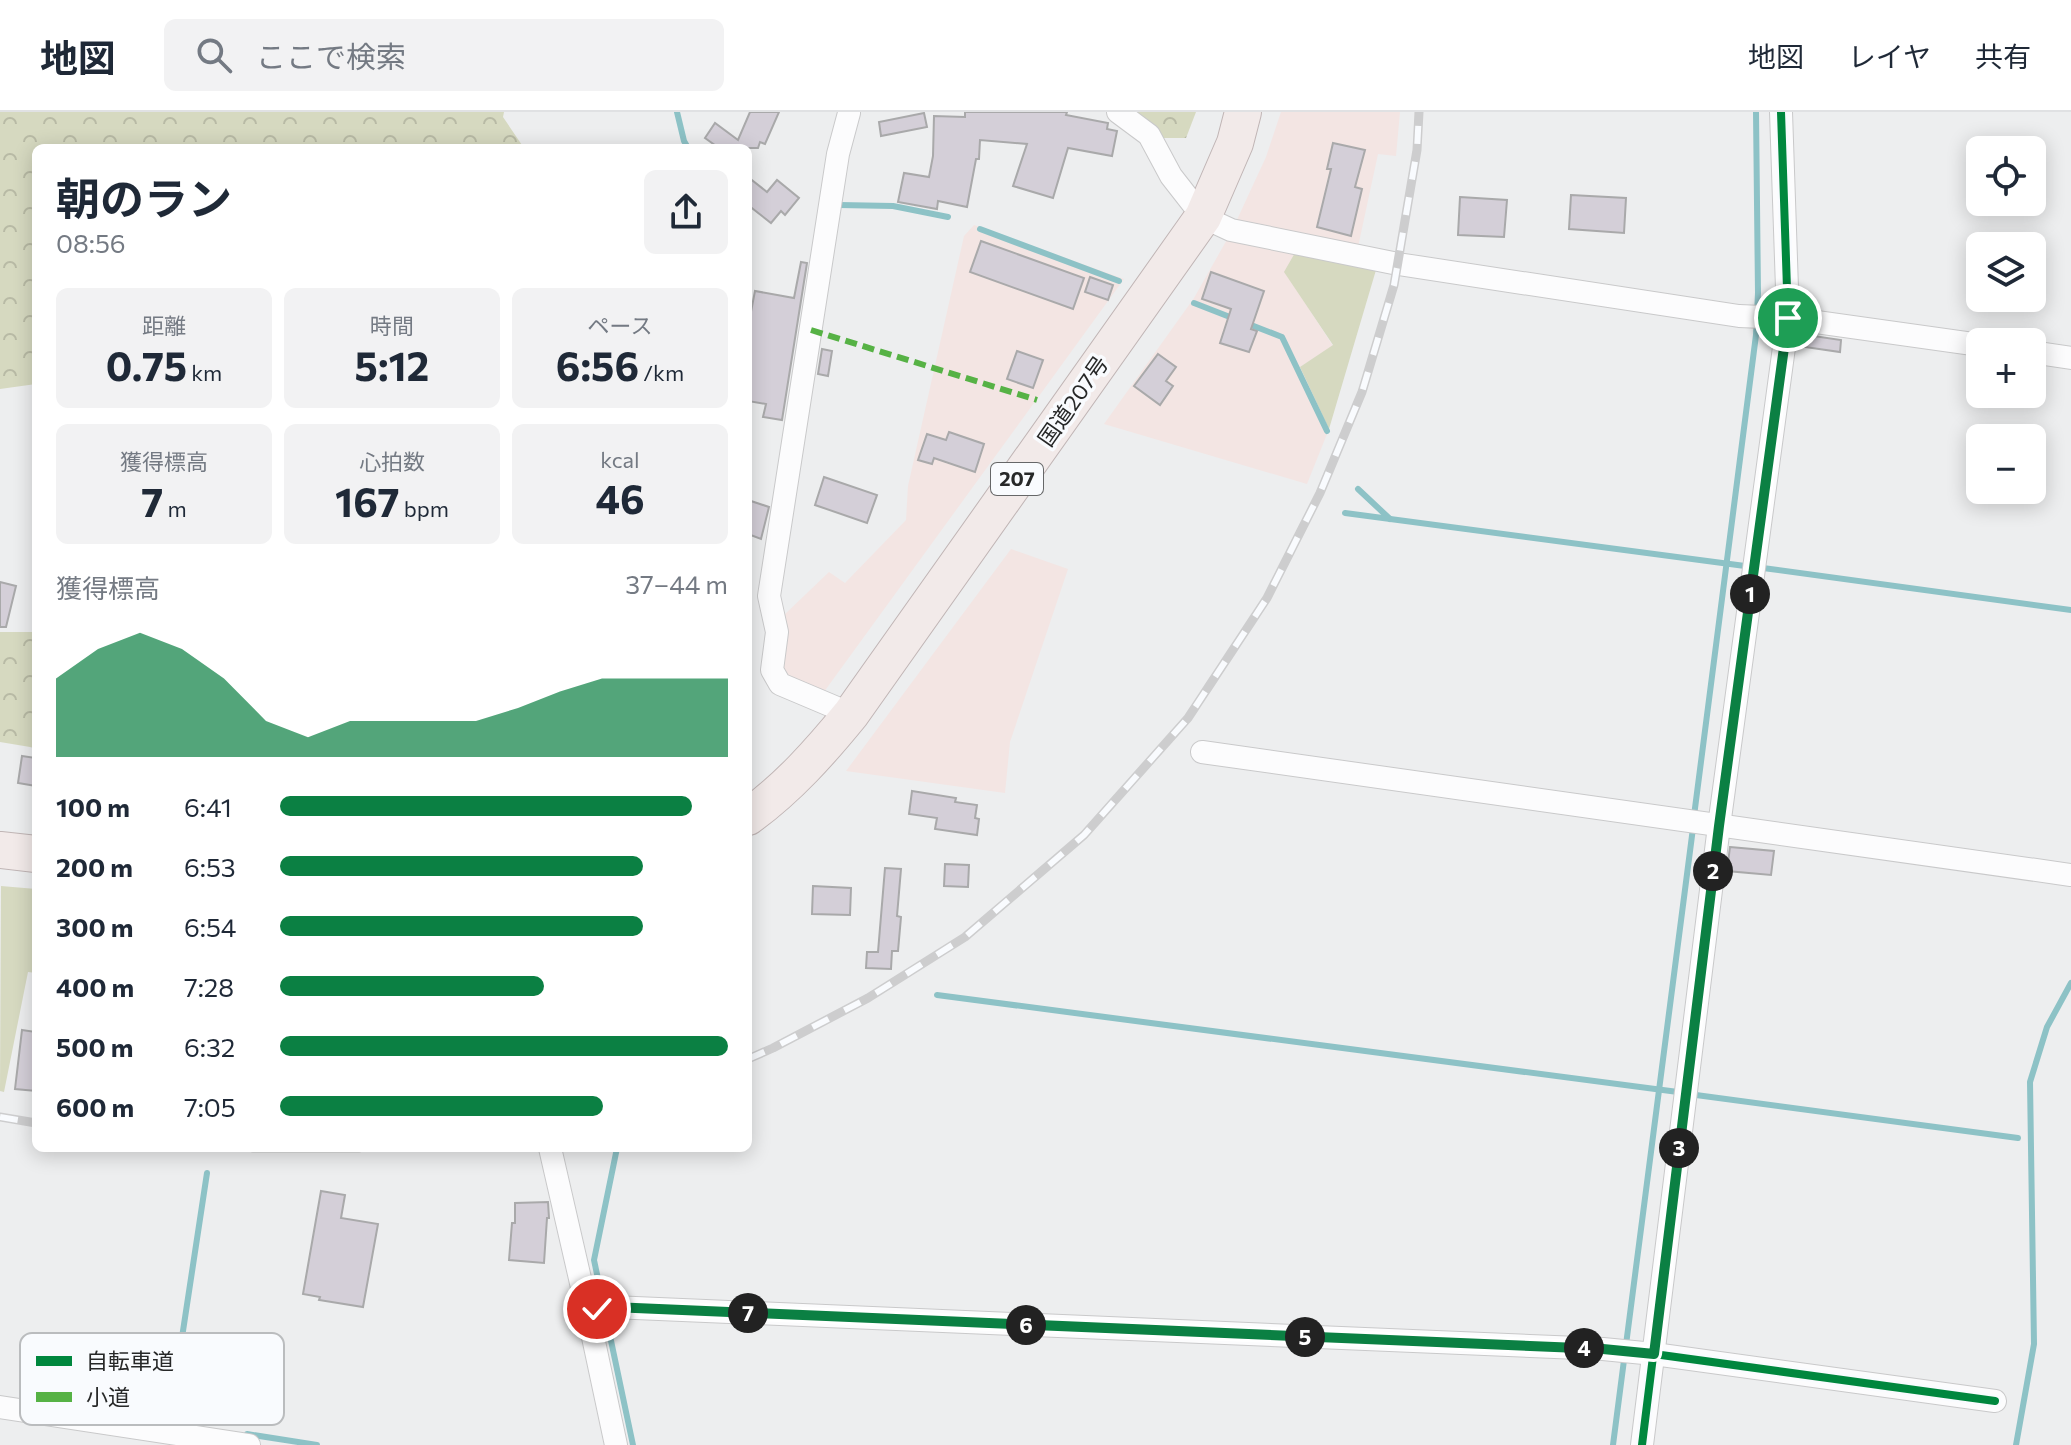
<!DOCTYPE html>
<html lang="ja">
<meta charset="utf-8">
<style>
:root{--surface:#fff;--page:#f2f2f3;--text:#1f2937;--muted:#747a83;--line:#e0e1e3;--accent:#0b8043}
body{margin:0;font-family:Commissioner,"Noto Sans JP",sans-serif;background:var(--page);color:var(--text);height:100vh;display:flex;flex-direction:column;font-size:30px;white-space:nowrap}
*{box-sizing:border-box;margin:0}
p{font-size:26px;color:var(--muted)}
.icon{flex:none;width:44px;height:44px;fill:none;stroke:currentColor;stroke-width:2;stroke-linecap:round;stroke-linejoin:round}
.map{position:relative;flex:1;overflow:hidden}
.panel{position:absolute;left:32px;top:32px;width:720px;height:1008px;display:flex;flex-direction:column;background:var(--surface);border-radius:12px;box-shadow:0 4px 20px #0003}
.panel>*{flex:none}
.buttons{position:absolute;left:1966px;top:24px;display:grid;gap:16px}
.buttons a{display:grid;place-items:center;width:80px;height:80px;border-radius:12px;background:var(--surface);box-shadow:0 4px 20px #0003;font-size:40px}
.pin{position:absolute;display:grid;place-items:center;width:68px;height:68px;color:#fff;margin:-34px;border:4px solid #fff;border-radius:50%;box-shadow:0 2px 8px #0007}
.km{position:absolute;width:40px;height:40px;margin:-20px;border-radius:50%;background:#222;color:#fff;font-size:22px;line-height:40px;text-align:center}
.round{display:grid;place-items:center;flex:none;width:84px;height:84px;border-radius:12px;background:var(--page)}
.headline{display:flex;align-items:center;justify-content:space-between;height:136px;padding:0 24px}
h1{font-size:44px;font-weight:700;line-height:60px}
.figures{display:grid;grid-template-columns:repeat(3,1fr);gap:12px;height:136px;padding:8px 24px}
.figures div{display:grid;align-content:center;border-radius:12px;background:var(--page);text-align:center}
.figures b{font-size:40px;font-weight:700}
.figures small{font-size:22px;font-weight:400}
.figures p{font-size:22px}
.chart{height:224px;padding:16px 24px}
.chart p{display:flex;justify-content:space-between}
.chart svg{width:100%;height:144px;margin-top:8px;fill:var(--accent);opacity:.7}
ul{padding:0 24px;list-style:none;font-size:26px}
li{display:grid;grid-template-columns:128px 96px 1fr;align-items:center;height:60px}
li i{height:20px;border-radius:10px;background:var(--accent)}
header{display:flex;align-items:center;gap:48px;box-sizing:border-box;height:112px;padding:0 40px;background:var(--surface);border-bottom:2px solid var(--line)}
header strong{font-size:38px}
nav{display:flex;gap:44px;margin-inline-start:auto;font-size:28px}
.search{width:560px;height:72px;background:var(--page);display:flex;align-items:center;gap:20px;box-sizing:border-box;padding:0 28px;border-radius:12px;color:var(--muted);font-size:30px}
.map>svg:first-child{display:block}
</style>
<header>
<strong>地図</strong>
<div class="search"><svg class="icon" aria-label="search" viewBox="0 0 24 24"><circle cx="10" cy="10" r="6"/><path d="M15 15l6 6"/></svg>ここで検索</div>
<nav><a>地図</a><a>レイヤ</a><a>共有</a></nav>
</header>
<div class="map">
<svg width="2071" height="1333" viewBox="0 0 2071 1333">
<defs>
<pattern id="forest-crowns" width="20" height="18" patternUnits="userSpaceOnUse" patternTransform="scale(2)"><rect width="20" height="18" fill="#d6d9c0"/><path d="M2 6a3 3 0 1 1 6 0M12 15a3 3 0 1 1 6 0" fill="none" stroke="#b8baa5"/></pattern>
</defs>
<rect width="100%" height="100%" fill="#edeeef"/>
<g fill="#f3e5e3">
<polygon points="1281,0 1400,0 1396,44 1378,42 1358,135 1235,112 1266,45"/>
<polygon points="974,113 1124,167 821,584 780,563 783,504 829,460 845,471 906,408 908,374 964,124"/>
<polygon points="1229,124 1296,139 1285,160 1333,234 1300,255 1329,317 1307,372 1104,312 1194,186"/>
<polygon points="1011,437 1068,457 1010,630 1005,681 846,659"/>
</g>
<g fill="#d6d9c0">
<polygon points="1296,139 1376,158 1329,317 1300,255 1333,233 1284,160"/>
<polygon points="1,774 36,777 36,861 28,860 4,980 0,979"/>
</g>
<g fill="url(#forest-crowns)">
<polygon points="0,0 504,0 503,5 524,36 36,36 36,272 0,277"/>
<polygon points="1132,0 1196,0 1186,26 1164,26"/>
<polygon points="0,520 36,520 36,636 0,630"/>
</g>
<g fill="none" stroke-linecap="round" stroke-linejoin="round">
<g stroke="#8dc2c6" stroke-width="6">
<polyline points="677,0 684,29 688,36"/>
<polyline points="839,93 893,94 948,105"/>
<polyline points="980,117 1119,169"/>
<polyline points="1194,191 1235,207"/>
<polyline points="1246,211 1282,225 1327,319"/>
<polyline points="1358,377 1390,407"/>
<polyline points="1345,401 1745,454"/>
<polyline points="1763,456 2071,498"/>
<polyline points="1694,704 1756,223 1758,181 1756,0"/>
<polyline points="937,883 1678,980"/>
<polyline points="1696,983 2018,1026"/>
<polyline points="617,1036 594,1148 633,1333"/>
<polyline points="173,1311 169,1311 207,1061"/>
<polyline points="247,1322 317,1333"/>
<polyline points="1613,1333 1693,716"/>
<polyline points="2016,1333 2034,1232 2030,970 2047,915 2071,871"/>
</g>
</g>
<g fill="#d4cfd8" stroke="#a9a9aa" stroke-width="2">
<polygon points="750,0 779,0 765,32 760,30 758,36 719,36 705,26 715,11 738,28"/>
<polygon points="965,0 1067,0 1066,3 1108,11 1107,17 1117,19 1112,44 1068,36 1053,86 1013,74 1027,32 980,28 979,47 976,47 967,95 938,89 937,97 898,90 904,61 929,65 933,44 934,4 965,5"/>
<polygon points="924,1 927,15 881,24 879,10"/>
<polygon points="1333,31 1365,38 1355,75 1362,77 1351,124 1317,115 1331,57 1327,57"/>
<polygon points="748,65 767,80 777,68 799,86 785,103 781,99 771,111 748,93"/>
<polygon points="1571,83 1626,86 1624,121 1569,117"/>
<polygon points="1460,85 1507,88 1504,125 1458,123"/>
<polygon points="981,129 1084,166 1073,197 970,160"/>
<polygon points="801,150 807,151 782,308 763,305 766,292 748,289 748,215 755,179 794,186"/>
<polygon points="1211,160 1264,179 1251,217 1257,219 1249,240 1220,231 1231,197 1202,187"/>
<polygon points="1090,165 1113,173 1108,188 1085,180"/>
<polygon points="1800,222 1841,228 1840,240 1798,234"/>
<polygon points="822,237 832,239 828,264 818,262"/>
<polygon points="1017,239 1043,248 1033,276 1007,267"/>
<polygon points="1158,242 1176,255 1166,269 1173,274 1160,293 1134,274"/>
<polygon points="949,320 984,332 975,360 934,346 932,352 918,348 927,322 946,328"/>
<polygon points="824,365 877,383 867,411 815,393"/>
<polygon points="748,388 769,395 761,427 748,422"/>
<polygon points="0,470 16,474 6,515 0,515"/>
<polygon points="22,644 36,646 36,674 18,671"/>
<polygon points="912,679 956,686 955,690 977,693 975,706 979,707 977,723 935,717 937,706 909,702"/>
<polygon points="1730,735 1774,739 1771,763 1727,759"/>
<polygon points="945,752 969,753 968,775 944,774"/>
<polygon points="885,756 901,757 897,804 901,805 898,839 892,839 891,857 866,856 867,840 878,840"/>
<polygon points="813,774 851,776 850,803 812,802"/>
<polygon points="22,918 36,920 36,979 15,977"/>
<polygon points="321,1079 345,1083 341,1106 378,1112 363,1195 319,1188 320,1185 303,1182"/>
<polygon points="548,1090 549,1106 547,1106 544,1151 509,1148 512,1111 515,1111 515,1091"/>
</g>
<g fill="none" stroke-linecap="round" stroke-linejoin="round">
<g stroke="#c9c9ca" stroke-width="24">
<g id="minor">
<polyline points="1118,0 1149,23 1171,64 1203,105 1231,118 1398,152 1739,204 1788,206 1980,233"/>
<polyline points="849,1 838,42 769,484 777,520 772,558 780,572 851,602"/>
<polyline points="2032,240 2071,246"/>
<polyline points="1202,640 2071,763"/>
<polyline points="550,1036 587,1197 616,1333"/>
<polyline points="587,1197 612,1195 1603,1237 1654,1242 1995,1289"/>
<polyline points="0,1295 249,1333"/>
<polyline points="1642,1333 1719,714 1788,206 1781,0"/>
</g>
</g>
<g stroke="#c0b5b5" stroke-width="38">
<g id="trunk">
<path d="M748,705C788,676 820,640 851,602L1203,105L1235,31L1243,0"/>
<polyline points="0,738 36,742"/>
</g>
</g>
<use href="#minor" stroke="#fcfcfd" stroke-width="22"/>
<use href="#trunk" stroke="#f2eae9" stroke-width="36"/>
<g stroke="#cdcdce" stroke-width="9">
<g id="rail">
<polyline points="748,947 773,936 868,886 965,825 1084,723 1188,606 1267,486 1320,381 1362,280 1394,173 1417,38 1419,0"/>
<polyline points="0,1005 36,1011"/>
<polyline points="253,1036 359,1036"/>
</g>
</g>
<use href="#rail" stroke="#f9fbfe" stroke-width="6" stroke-dasharray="18" stroke-linecap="butt"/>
<polyline stroke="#56b245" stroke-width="6" stroke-dasharray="12 6" stroke-linecap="butt" points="811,218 1037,288"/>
<g stroke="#f9fbfe" stroke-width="13">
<g id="cycleway">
<polyline points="587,1197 612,1195 1603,1237 1654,1242 1995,1289"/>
<polyline points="1642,1333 1719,714 1788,206 1781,0"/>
</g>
</g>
<use href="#cycleway" stroke="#00873e" stroke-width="8"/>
</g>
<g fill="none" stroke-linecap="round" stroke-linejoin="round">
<g stroke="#fff" stroke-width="16">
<polyline id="route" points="597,1197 612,1195 1603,1237 1654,1242 1719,714 1788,206"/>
</g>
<use href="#route" stroke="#0b8043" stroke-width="10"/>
</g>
<g text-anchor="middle" stroke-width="7" stroke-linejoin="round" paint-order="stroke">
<rect fill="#f9fbfe" stroke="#666768" stroke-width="2" x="991" y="351" width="52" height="32" rx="6"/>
<g font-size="20" font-weight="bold" fill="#272828">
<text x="1017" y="374">207</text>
</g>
<g font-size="22" fill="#272828" stroke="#f9fbfe">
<text transform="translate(1073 289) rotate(-55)" y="8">国道207号</text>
</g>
</g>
<rect x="20" y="1221" width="264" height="92" rx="12" fill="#f9fbfe" stroke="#babcbe" stroke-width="2"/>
<rect x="36" y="1244" width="36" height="10" fill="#00873e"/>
<rect x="36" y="1280" width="36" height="10" fill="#56b245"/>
<g font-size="22" fill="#272828">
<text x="86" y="1257">自転車道</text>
<text x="86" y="1293">小道</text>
</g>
</svg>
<div class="buttons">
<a><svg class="icon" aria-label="locate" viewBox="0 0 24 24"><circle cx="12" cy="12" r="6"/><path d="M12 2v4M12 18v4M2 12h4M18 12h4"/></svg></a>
<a><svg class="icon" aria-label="layers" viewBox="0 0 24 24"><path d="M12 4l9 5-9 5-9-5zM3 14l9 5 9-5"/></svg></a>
<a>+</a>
<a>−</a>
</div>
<div class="pin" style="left:1788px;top:206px;background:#1e9e55"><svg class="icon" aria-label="arrive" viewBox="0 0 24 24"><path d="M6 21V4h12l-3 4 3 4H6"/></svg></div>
<div class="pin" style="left:597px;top:1197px;background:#d93025"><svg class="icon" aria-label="check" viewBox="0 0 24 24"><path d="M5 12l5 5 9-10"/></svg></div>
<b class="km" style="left:1750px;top:482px">1</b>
<b class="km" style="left:1713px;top:759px">2</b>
<b class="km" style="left:1679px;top:1036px">3</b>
<b class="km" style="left:1584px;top:1236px">4</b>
<b class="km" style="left:1305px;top:1225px">5</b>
<b class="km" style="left:1026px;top:1213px">6</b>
<b class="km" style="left:748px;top:1201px">7</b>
<section class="panel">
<div class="headline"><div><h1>朝のラン</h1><p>08:56</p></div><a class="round"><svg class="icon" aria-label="share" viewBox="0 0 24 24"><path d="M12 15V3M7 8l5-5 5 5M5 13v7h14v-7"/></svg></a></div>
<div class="figures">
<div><p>距離</p><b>0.75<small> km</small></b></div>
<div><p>時間</p><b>5:12</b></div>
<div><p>ペース</p><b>6:56<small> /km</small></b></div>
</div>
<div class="figures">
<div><p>獲得標高</p><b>7<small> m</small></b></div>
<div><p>心拍数</p><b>167<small> bpm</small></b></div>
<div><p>kcal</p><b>46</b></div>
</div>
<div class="chart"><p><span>獲得標高</span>37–44 m</p>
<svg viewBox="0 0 160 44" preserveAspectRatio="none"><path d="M0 44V20L10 11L20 6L30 11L40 20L50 33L60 38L70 33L80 33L90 33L100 33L110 29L120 24L130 20L140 20L150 20L160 20V44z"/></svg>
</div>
<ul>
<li><b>100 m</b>6:41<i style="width:92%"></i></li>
<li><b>200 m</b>6:53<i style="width:81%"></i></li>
<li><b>300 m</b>6:54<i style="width:81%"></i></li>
<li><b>400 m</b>7:28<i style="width:59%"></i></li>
<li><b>500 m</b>6:32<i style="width:100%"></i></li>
<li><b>600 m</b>7:05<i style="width:72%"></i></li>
</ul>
</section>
</div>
